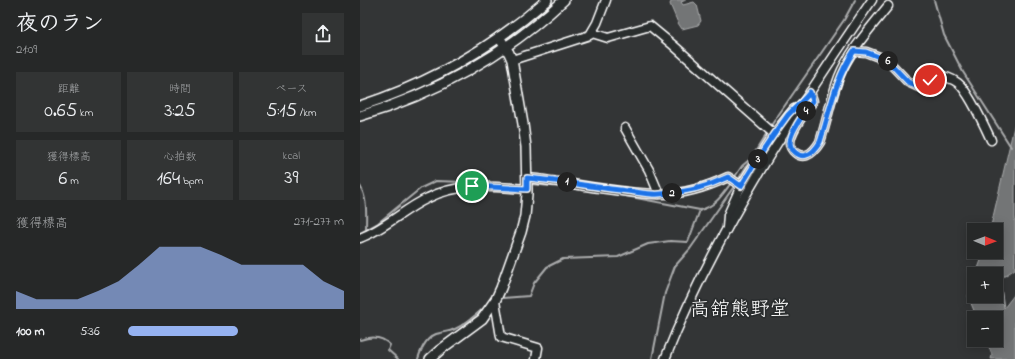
<!DOCTYPE html>
<html lang="ja">
<meta charset="utf-8">
<style>
:root{--surface:#262828;--page:#323434;--text:#f1f3f6;--muted:#a4a6a8;--line:#424445;--accent:#95b2f1}
body{margin:0;font-family:"Indie Flower","Klee One",sans-serif;background:var(--page);color:var(--text);height:100vh;display:flex;flex-direction:column;font-size:15px;white-space:nowrap}
*{box-sizing:border-box;margin:0}
p{font-size:13px;color:var(--muted)}
.icon{flex:none;width:22px;height:22px;fill:none;stroke:currentColor;stroke-width:2;stroke-linecap:round;stroke-linejoin:round}
.map{position:relative;flex:1;overflow:hidden}
.drawer{display:flex;flex-direction:column;background:var(--surface);width:360px}
.drawer>*{flex:none}
.needle{width:26px;rotate:91deg}
.fabs{position:absolute;left:607px;top:223px;display:grid;gap:8px}
.fabs a{display:grid;place-items:center;width:36px;height:36px;border-radius:0px;background:var(--surface);box-shadow:0 2px 10px #0003,0 0 0 1px var(--line);font-size:20px}
.pin{position:absolute;display:grid;place-items:center;width:34px;height:34px;color:#fff;margin:-17px;border:2px solid #fff;border-radius:50%;box-shadow:0 1px 4px #0007}
.km{position:absolute;width:20px;height:20px;margin:-10px;border-radius:50%;background:#222;color:#fff;font-size:11px;line-height:20px;text-align:center}
.round{display:grid;place-items:center;flex:none;width:42px;height:42px;border-radius:0px;background:var(--page)}
.summary{display:flex;align-items:center;justify-content:space-between;height:68px;padding:0 16px}
h1{font-size:22px;font-weight:600;line-height:30px}
.figures{display:grid;grid-template-columns:repeat(3,1fr);gap:6px;height:68px;padding:4px 16px}
.figures div{display:grid;align-content:center;border-radius:0px;background:var(--page);text-align:center}
.figures b{font-size:20px;font-weight:600}
.figures small{font-size:11px;font-weight:400}
.figures p{font-size:11px}
.chart{height:112px;padding:8px 16px}
.chart p{display:flex;justify-content:space-between}
.chart svg{width:100%;height:72px;margin-top:4px;fill:var(--accent);opacity:.7}
ul{padding:0 16px;list-style:none;font-size:13px}
li{display:grid;grid-template-columns:64px 48px 1fr;align-items:center;height:30px}
li i{height:10px;border-radius:5px;background:var(--accent)}
main{display:flex;flex:1;min-height:0}
.map>svg:first-child{display:block}
</style>
<main>
<section class="drawer">
<div class="summary"><div><h1>夜のラン</h1><p>21:09</p></div><a class="round"><svg class="icon" aria-label="share" viewBox="0 0 24 24"><path d="M12 15V3M7 8l5-5 5 5M5 13v7h14v-7"/></svg></a></div>
<div class="figures">
<div><p>距離</p><b>0.65<small> km</small></b></div>
<div><p>時間</p><b>3:25</b></div>
<div><p>ペース</p><b>5:15<small> /km</small></b></div>
</div>
<div class="figures">
<div><p>獲得標高</p><b>6<small> m</small></b></div>
<div><p>心拍数</p><b>164<small> bpm</small></b></div>
<div><p>kcal</p><b>39</b></div>
</div>
<div class="chart"><p><span>獲得標高</span>271–277 m</p>
<svg viewBox="0 0 160 44" preserveAspectRatio="none"><path d="M0 44V33L10 38L20 38L30 38L40 33L50 27L60 17L70 6L80 6L90 6L100 11L110 17L120 17L130 17L140 17L150 27L160 33V44z"/></svg>
</div>
<ul>
<li><b>100 m</b>5:36<i style="width:51%"></i></li>
</ul>
</section>
<div class="map">
<svg width="655" height="359" viewBox="0 0 655 359">
<rect width="100%" height="100%" fill="#333536"/>
<filter id="ink" filterUnits="userSpaceOnUse"><feTurbulence type="fractalNoise" baseFrequency=".025" numOctaves="2"/><feDisplacementMap in="SourceGraphic" scale="8" xChannelSelector="R" yChannelSelector="G"/><feConvolveMatrix kernelMatrix="1 2 1 2 8 2 1 2 1" color-interpolation-filters="sRGB"/></filter>
<g filter="url(#ink)">
<g fill="#737576" stroke="#abacad">
<polygon points="312,0 326,0 321,2 323,5 334,2 337,5 341,21 338,25 322,29 318,23 310,4"/>
<polygon points="655,122 655,269 640,279 644,308 654,295 655,291 655,359 631,359 632,355 626,340 636,340 636,318 617,318 608,296 614,281 614,296 636,296 636,274 616,274 624,252 636,252 636,230 630,230"/>
</g>
<g fill="none" stroke-linecap="round" stroke-linejoin="round">
<g stroke="#abacad" stroke-width="2">
<polyline points="574,0 584,35 603,72 651,147"/>
<polyline points="410,127 484,20 495,0"/>
<polyline points="374,178 382,166 389,160"/>
<polyline points="378,180 408,131"/>
<polyline points="170,184 221,189"/>
<path d="M0,186C8,199 6,216 6,231"/>
<path d="M255,194L340,210C355,207 362,195 371,183"/>
<polyline points="0,233 18,223 61,188 76,181 164,184"/>
<polyline points="143,298 169,296 174,283 187,267 203,259 258,257 288,244 310,241 328,242 340,210"/>
<path d="M0,340C11,336 22,336 30,345L28,350L38,359"/>
<path d="M58,359C61,349 66,338 76,334C82,332 89,332 95,329C106,324 116,315 125,307"/>
<polyline points="292,359 305,293 315,266 330,249 375,185"/>
</g>
<g stroke="#fff" stroke-width="11">
<g id="minor">
<polyline points="232,33 248,38 290,26 313,45 414,134 381,186"/>
<path d="M494,51L506,52L527,60L548,82L559,87C566,85 570,78 577,76C583,75 593,79 598,83C609,92 625,127 631,140"/>
<polyline points="152,60 230,35 237,23 246,0"/>
<path d="M450,92L453,101C446,111 431,129 430,142C430,150 439,158 447,155C453,153 457,147 460,142C467,121 471,98 479,77C488,53 512,26 528,6"/>
<polyline points="265,128 289,170 299,194"/>
<polyline points="414,134 434,109"/>
<path d="M167,178C210,182 255,193 297,194C321,195 347,187 368,177L381,186L368,215L367,228"/>
<path d="M0,238C25,229 44,209 68,198C99,182 134,187 167,189"/>
<polyline points="135,301 141,337 178,348 176,359"/>
<path d="M305,359C356,230 434,114 512,0"/>
</g>
</g>
<g stroke="#fff" stroke-width="12">
<g id="tertiary">
<path d="M0,106C68,84 133,47 187,0"/>
<path d="M0,116C75,94 147,54 204,0"/>
<polyline points="70,359 80,350 122,319 136,299 141,288 161,232 165,216 167,194 166,147 163,124 152,60 149,53 139,37"/>
</g>
</g>
<use href="#minor" stroke="#2a2d2e" stroke-width="8"/>
<use href="#tertiary" stroke="#2a2d2e" stroke-width="9"/>
</g>
</g>
<g fill="none" stroke-linecap="round" stroke-linejoin="round" filter="url(#ink)">
<g stroke="#fff" stroke-width="8">
<path id="route" d="M112,186L167,189V178C201,181 234,187 267,191C278,192 290,195 300,194C324,193 347,187 368,177L381,186C396,161 411,138 428,115C435,107 444,101 450,92L453,101C446,111 431,129 430,142C430,150 439,158 447,155C453,153 457,147 460,142C470,111 475,79 494,51L506,52L527,60L548,82L559,88L566,85L570,80"/>
</g>
<use href="#route" stroke="#1a73e8" stroke-width="5"/>
</g>
<g text-anchor="middle" stroke-width="3.5" stroke-linejoin="round" paint-order="stroke">
<g font-size="20" fill="#fff" stroke="#2a2d2e">
<text x="380" y="315">高舘熊野堂</text>
</g>
</g>
</svg>
<div class="fabs">
<a><svg class="needle" viewBox="-14 -14 28 28"><path d="M0-13l5 13h-10z" fill="#e53935"/><path d="M0 13l5-13h-10z" fill="#a4a6a8"/></svg></a>
<a>+</a>
<a>−</a>
</div>
<div class="pin" style="left:112px;top:186px;background:#1e9e55"><svg class="icon" aria-label="arrive" viewBox="0 0 24 24"><path d="M6 21V4h12l-3 4 3 4H6"/></svg></div>
<div class="pin" style="left:570px;top:80px;background:#d93025"><svg class="icon" aria-label="check" viewBox="0 0 24 24"><path d="M5 12l5 5 9-10"/></svg></div>
<b class="km" style="left:207px;top:182px">1</b>
<b class="km" style="left:312px;top:193px">2</b>
<b class="km" style="left:398px;top:159px">3</b>
<b class="km" style="left:446px;top:111px">4</b>
<b class="km" style="left:528px;top:61px">6</b>
</div>
</main>
